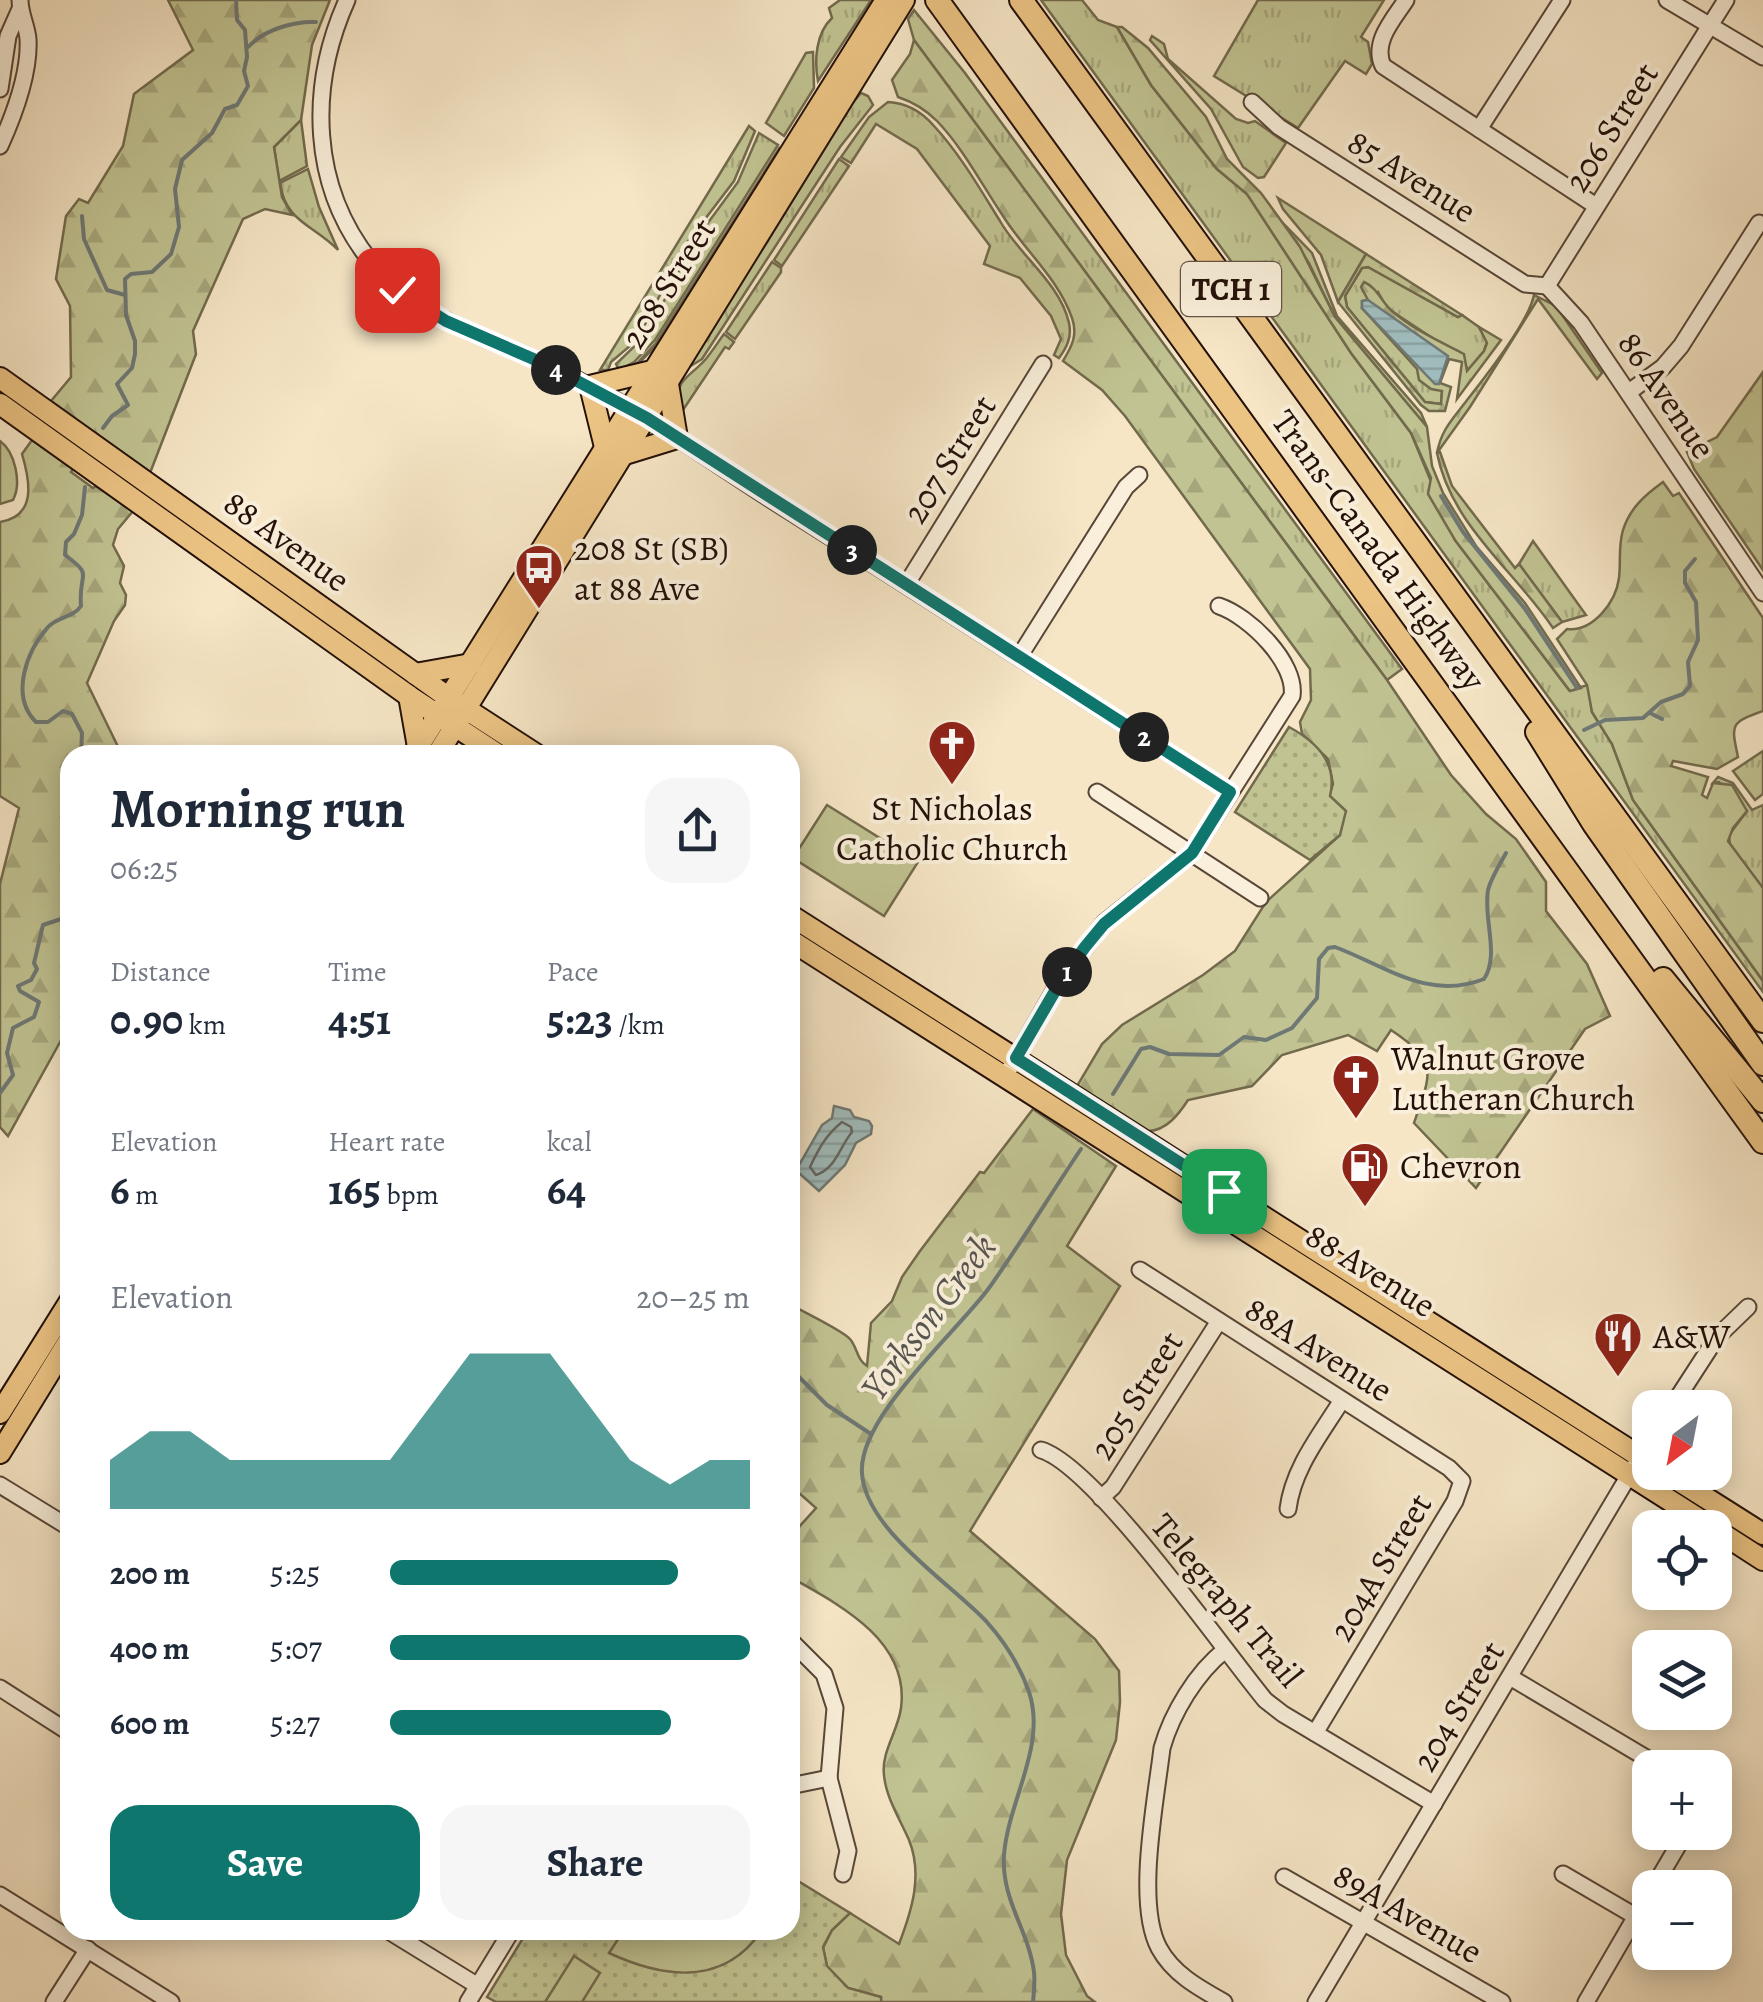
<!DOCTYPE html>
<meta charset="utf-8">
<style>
:root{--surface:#fff;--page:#f6f6f7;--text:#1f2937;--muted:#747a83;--accent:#0f766e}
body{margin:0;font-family:Alegreya,serif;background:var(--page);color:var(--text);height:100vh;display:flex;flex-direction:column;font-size:38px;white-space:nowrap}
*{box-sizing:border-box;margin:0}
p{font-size:32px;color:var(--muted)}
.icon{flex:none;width:55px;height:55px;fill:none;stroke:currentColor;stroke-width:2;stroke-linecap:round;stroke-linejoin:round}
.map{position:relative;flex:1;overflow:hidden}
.drawer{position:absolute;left:60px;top:745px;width:740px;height:1195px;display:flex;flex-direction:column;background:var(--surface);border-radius:30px;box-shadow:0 5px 25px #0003}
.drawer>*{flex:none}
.needle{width:65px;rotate:212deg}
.tools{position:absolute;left:1632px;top:1390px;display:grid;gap:20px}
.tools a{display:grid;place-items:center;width:100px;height:100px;border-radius:20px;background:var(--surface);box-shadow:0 5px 25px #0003;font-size:50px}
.pin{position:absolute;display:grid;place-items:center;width:85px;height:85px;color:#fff;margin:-42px;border-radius:20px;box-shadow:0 5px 15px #0006}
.km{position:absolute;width:50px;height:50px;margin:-25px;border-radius:50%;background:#222;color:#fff;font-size:28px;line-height:50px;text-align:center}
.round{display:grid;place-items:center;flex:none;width:105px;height:105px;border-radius:30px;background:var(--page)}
.headline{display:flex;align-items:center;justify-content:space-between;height:170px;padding:0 50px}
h1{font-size:55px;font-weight:700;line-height:75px}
.stats{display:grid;grid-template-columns:repeat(3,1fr);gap:15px;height:170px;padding:10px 50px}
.stats div{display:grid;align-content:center}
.stats b{font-size:42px;font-weight:700}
.stats small{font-size:28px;font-weight:400}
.stats p{font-size:28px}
.chart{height:280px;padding:20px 50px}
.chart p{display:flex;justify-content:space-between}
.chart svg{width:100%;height:180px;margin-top:10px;fill:var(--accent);opacity:.7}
.action{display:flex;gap:20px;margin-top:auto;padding:20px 50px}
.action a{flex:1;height:115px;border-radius:30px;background:var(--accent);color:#fff;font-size:40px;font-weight:700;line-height:115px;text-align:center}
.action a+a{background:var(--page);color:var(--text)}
ul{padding:0 50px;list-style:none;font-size:32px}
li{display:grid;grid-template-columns:160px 120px 1fr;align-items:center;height:75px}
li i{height:25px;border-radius:12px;background:var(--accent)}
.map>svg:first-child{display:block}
</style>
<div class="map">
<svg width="1763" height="2002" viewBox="0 0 1763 2002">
<defs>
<pattern id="grass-tufts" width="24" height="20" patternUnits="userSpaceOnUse" patternTransform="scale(2.5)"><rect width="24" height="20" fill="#c1c392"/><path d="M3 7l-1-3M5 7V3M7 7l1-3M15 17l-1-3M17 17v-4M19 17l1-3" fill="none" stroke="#a6a67c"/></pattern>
<pattern id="forest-firs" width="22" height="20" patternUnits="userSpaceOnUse" patternTransform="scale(2.5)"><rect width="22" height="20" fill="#c1c392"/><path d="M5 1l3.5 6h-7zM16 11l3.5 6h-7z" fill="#a6a67c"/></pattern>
<pattern id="park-dots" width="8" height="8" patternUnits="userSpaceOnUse" patternTransform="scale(2.5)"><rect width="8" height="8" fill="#c1c392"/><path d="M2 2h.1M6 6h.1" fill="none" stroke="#a6a67c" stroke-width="1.8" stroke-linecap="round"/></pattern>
<pattern id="water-rules" width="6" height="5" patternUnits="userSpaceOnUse" patternTransform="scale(2.5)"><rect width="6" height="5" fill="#a0bdbe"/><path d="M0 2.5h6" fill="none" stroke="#8aa1a2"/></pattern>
</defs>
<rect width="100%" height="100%" fill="#f6e6c6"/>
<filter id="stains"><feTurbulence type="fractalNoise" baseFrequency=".002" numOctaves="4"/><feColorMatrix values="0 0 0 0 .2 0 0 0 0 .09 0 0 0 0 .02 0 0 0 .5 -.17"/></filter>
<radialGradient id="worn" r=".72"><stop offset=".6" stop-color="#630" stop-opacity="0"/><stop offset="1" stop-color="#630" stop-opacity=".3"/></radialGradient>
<g fill="url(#grass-tufts)" stroke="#726a4d" stroke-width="2.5">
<path d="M840,0H871L818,81C814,60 816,33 832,18L829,8Z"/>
<polygon points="1041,0 1082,0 1098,20 1117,27 1151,85 1217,169 1247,194 1351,353 1411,433 1455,540 1569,690 1588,685 1592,712 1612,744 1633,800 1763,981 1763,992"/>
<polygon points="1258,0 1384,0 1361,37 1368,42 1372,64 1366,74 1345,61 1298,128 1214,76"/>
<polygon points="914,10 965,73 1402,669 1387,680 914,40 908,19"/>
<polygon points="1152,36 1164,44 1168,59 1236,119 1248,123 1255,121 1286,143 1264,177 1258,178 1243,167 1211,109 1150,40"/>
<polygon points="813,52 814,88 784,136 766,123 806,53"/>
<polygon points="861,93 868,96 873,105 840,147 702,359 689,367 844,113"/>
<path d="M888,102C906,103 922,112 934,126C960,154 980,189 1000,221C1019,255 1060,283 1069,323C1072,337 1067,347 1059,358L1054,355L1061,339L1051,316L1020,278L984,264L990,246L917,149L876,124L851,163L841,157L869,117Z"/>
<polygon points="301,120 307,166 279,181 274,147"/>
<polygon points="749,126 755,131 734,181 686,244 637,340 611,362 608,370 600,370"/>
<polygon points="759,133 778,145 655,340 634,362 619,370 616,364 641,340 663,303 691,246 738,182"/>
<polygon points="780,147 659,343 635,367 623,371 638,362 656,343"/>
<polygon points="839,159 849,166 782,266 774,260"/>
<path d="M308,169L319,207L338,250C314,225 285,222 280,183Z"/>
<polygon points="1278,198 1366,254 1338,302 1321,255 1283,209"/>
<polygon points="1281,221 1312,253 1337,316 1421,413 1427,427 1335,317 1309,263"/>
<polygon points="772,262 781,268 781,272 735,339 726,332"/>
<path d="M1368,267L1458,317L1462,315L1479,327L1487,342L1484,351L1467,371C1466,358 1459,351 1446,347L1387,308L1378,292L1362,308L1442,391L1441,404L1425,402L1347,307L1345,296L1362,268Z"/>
<path d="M1534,295L1556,306L1602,373L1597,379L1538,299L1470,407L1437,453C1441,431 1451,421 1464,404C1482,381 1529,322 1534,295Z"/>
<path d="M724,334L734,342L729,349L725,347L681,413C672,379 687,380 705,360C712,352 718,342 724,334Z"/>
<polygon points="1533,541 1586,615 1562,622 1519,564"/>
<polygon points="1763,751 1763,794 1755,800 1733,771"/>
<polygon points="1718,777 1733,783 1752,810 1763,805 1763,888 1730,847 1729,835 1747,811 1719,782 1713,783"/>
</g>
<g fill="url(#forest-firs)" stroke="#726a4d" stroke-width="2.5">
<polygon points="168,0 330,0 312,45 301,120 274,147 282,197 292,215 265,209 243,219 193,331 196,354 150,473 51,401 71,377 70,306 56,279 66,216 79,199 88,203 123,146 134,94 193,50"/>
<polygon points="1117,27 1122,27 1148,48 1206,117 1227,159 1261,193 1300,247 1335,317 1427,427 1432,466 1443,493 1476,546 1525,603 1581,688 1570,691 1455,540 1428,494 1431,478 1411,433 1351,353 1247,194 1217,169 1151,85"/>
<path d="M914,40L1387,680L1451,775L1486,814L1516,839L1546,882V911L1587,964L1610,1016L1585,1029L1476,1188L1414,1123C1431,1072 1440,1063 1391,1030L1377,1051L1348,1035L1282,1055L1252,1086L1188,1100C1179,1114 1166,1131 1148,1131L1077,1086L1102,1044L1122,1025L1203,975L1235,951L1266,902L1340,835L1329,796L1333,784L1328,759L1302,734L1300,722L1311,700L1310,669L1125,416L1102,390L1063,361C1072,346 1078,335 1072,318C1058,278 1025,251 1003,216C982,185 963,148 937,121C925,109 913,102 898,97L892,80L910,54Z"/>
<path d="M1366,254L1462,315L1458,317L1368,267L1362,268L1345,296L1347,307L1425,402L1441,404L1442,391L1431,389L1419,380L1417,369L1362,308V301L1368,300L1361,287L1364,282C1378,288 1381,302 1392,311C1414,330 1439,341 1464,354L1467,371L1484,351L1487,343L1479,327L1501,340L1457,399L1462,362L1449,359L1440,383L1451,387L1445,411H1429L1421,405L1338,302Z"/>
<polygon points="1763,372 1763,570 1694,469 1687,452 1717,437"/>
<path d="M32,440L73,469L71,472L93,488L96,486L133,511L118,529L113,545L124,566L120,583L126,595L125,605L114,621L87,683L122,755H70V1024L8,1136L0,1127V884L19,808L0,796V522C37,516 30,481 22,454Z"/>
<path d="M1440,452L1452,486L1515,568L1519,564L1562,622L1553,628C1514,570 1451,525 1437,453Z"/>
<path d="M1663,482L1673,496L1679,493L1763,618V711C1730,723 1731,724 1738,757L1717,769L1673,761L1671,766L1708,777L1702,795L1707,798L1713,783L1732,785L1747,811L1733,828L1728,841L1763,888V981L1633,800L1612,744L1592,712L1587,685L1557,639L1567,629C1593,632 1616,602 1619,578C1621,561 1618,547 1623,530C1630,508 1645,495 1663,482Z"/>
<path d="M1033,1109L1116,1166L1067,1246L1120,1286L970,1531L1095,1639L1119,1671L1120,1702L1116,1740L1067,1860L1061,1914L1066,1955L1087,1996L1095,2002H881V1997L848,1988L827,1967L823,1948L832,1930L850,1913L899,1944C912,1910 923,1875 909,1840C900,1819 886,1798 884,1775C881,1752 898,1731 901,1708C910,1641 840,1605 790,1577V1537L816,1508L790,1485V1304C803,1312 842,1330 850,1339C858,1349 857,1360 867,1366L871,1323L892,1301L902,1277L920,1251L980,1172L984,1173Z"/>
</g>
<g fill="url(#park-dots)" stroke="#726a4d" stroke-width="2.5">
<path d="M1289,727C1317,742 1338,764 1330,796L1346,811L1340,835L1310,860L1235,812Z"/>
<polygon points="790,1876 850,1913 832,1930 823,1947 827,1966 848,1988 881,1997 881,2002 496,2002 487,1997 528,1930 790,1930"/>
</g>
<g fill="#c1c392" stroke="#726a4d" stroke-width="2.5">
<path d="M0,441C15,452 22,483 13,500L0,504Z"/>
<polygon points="827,805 918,862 884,916 793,858"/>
<path d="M624,1930H762C724,1987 663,1978 609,1953Z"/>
<polygon points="574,1956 600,1973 582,2002 545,2002"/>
</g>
<g fill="url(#water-rules)" stroke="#6e7875" stroke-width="2.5">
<polygon points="1368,300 1448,356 1439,384 1435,384 1362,308 1362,301"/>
<polygon points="834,1106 850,1110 854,1117 869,1121 872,1126 871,1134 856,1143 845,1165 819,1191 799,1173 798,1167 822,1125 832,1118"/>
</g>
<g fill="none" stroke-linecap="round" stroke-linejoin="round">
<path stroke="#626663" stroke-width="2.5" d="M842,1122L851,1127L852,1132C839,1148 836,1168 816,1175L810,1167C819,1148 826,1135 842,1122Z"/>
<g stroke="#6e7875" stroke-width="4">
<path d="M248,47C264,30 293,21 316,22"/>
<polyline points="82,216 84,239 107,290 125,295"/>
<polyline points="103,428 112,416 128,405 117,384 132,368 135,354 135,341 126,315 125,279 131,274 152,272 171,254 179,227 175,189 182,160 212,133 225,109 237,105 248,86 244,71 247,57 245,30 237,20 236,0"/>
<polyline points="1441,496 1463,532 1525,609 1577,688"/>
<polyline points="1650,713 1662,719"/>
<polyline points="1584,730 1605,720 1643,718 1661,702 1683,694 1690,686 1688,662 1698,640 1696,602 1685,583 1685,571 1695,559"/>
<path d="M81,755L82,733L72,714L63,711L48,722H36C10,696 26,652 48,627C58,616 73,618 81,606C78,571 95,577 65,555L66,542L74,534L82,515L85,487"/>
<polyline points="70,852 70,882"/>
<polyline points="0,1093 13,1075 7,1053 13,1028 34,1017 39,1002 20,991 18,986 31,980 37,969 34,963 43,925 70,916"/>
<path d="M1113,1094L1141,1049L1150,1047L1169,1054L1219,1055L1244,1037L1266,1040L1292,1028L1317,998L1319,959L1328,948L1335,947C1386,966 1428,1001 1484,979C1500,955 1483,919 1488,890C1491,878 1500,864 1506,853"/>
<polyline points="790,1368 827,1405 871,1434"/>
<path d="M1033,2002C1034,1992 1035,1981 1034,1972C1029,1931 1001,1900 1004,1855C1008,1801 1047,1746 1029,1692C1020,1666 1004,1641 986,1621C949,1582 865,1529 862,1473C858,1417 956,1333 989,1288C1021,1243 1050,1195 1081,1149"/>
</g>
<g stroke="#584638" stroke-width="19">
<g id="minor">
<path d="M347,0C308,87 310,187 372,263C411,312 469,331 525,355C561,371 598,389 632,410C682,439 729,473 778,504C929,599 1079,695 1230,792"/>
<path d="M1406,0C1393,20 1372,42 1383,66L1596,206"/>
<polyline points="1667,0 1763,57"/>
<polyline points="0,89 8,36 20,9"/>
<polyline points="1252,102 1279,127 1525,284 1547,286"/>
<polyline points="1479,129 1562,0"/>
<path d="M0,146C14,115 30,74 28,39C27,26 20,14 20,0"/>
<polyline points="1547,286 1581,323 1763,593"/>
<polyline points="1547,286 1726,0"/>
<polyline points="1629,392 1663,367 1681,346 1759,223"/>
<polyline points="906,585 1043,364"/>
<polyline points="1019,657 1126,487 1139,475"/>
<polyline points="1097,792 1260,898"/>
<path d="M1010,1068L1061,979L1104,923L1192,853L1292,696C1297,663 1249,616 1219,606"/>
<polyline points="1140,1270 1449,1468 1462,1481 1455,1501 1315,1733"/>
<polyline points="1671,1408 1717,1337 1748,1307"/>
<path d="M1041,1450C1095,1466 1222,1648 1265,1700L1283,1714L1434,1804"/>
<polyline points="0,1485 70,1528"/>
<polyline points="1101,1498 1113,1487 1219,1321"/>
<path d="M1288,1509C1293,1468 1321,1434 1342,1400"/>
<polyline points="790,1640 824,1674 835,1708 829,1778 848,1851 843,1874"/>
<polyline points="1510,1677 1663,1768"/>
<polyline points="0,1688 70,1733"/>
<polyline points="790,1786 829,1778"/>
<polyline points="1563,1874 1635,1916"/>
<polyline points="1284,1877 1502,2002"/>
<polyline points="1653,1888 1686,1832"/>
<polyline points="0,1895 171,2002"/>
<polyline points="387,1930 478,1986"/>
<polyline points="54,2002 88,1949"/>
<polyline points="468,2002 512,1930"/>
<path d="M1224,2002C1199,1988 1173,1974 1159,1948C1135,1903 1156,1800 1162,1748C1172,1713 1196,1673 1225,1650"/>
<polyline points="1316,2002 1650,1440"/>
<polyline points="1586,2002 1650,1892"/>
</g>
</g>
<g stroke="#241008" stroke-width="24">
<g id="major">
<polyline points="0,378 449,698 537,755"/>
<polyline points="0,404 409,696 499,755"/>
<polyline points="605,447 590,386 652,371"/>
<polyline points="625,454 677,438 668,384"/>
<polyline points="415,674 471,664"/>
<polyline points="409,696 418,747"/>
<polyline points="413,755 886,0"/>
<polyline points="437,755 904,0"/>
<polyline points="790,915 1650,1463"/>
<polyline points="790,940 1713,1528"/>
<polyline points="0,1413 70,1301"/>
<polyline points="0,1453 70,1339"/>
<polyline points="1665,1472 1763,1534"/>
<polyline points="1715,1529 1763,1560"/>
</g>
</g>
<g stroke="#241008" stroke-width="26">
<g id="highway">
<polyline points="937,0 1763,1142"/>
<polyline points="1021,0 1763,1021"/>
<polyline points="1537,732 1594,824 1763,1064"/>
<polyline points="1663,979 1763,1101"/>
</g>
</g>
<use href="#minor" stroke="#f9efda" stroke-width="15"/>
<use href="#major" stroke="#ebc383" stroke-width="20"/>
<use href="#highway" stroke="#ebc383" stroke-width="22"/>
</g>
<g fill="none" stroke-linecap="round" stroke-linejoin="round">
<g stroke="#fff" stroke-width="20">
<polyline id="route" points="397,290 446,321 545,364 647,418 1230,792 1192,853 1104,924 1085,947 1062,979 1016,1058 1224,1191"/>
</g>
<use href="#route" stroke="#0f766e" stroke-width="12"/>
</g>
<defs>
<g id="bus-pin" transform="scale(2.5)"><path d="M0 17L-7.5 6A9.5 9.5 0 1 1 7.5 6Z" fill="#8f2418" stroke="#f9efda"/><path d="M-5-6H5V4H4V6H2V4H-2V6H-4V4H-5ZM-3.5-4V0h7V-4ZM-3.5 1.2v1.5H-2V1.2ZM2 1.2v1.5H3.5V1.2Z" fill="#fff"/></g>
<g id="church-pin" transform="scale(2.5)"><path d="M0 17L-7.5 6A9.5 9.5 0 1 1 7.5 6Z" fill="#8f2418" stroke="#f9efda"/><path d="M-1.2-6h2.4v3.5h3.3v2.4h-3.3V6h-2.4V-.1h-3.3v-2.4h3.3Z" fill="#fff"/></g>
<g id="fuel-pin" transform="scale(2.5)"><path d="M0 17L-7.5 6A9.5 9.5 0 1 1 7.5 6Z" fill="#8f2418" stroke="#f9efda"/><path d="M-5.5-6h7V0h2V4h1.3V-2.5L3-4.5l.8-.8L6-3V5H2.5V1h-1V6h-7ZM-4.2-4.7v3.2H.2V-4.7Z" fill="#fff"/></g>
<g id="restaurant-pin" transform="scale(2.5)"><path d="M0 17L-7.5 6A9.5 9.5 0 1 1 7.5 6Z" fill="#8f2418" stroke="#f9efda"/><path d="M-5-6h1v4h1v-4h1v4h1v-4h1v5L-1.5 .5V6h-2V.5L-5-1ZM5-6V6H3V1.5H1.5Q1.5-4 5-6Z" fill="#fff"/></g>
</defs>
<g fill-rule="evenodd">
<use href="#bus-pin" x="539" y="568"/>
<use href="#church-pin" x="952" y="744"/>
<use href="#church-pin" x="1356" y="1078"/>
<use href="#fuel-pin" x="1365" y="1166"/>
<use href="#restaurant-pin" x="1618" y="1336"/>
</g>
<g text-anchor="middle" stroke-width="8" stroke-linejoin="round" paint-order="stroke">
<rect fill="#f9efda" stroke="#645347" stroke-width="2.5" x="1181" y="262" width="100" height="54" rx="8"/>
<g font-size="32" font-weight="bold" fill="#241008">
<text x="1231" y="300">TCH 1</text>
</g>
<g font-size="35" fill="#241008" stroke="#f9efda">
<text transform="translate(1611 127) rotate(-58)" y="12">206 Street</text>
<text transform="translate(1412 176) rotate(32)" y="12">85 Avenue</text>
<text transform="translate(668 283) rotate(-58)" y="12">208 Street</text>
<text transform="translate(1667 395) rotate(56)" y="12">86 Avenue</text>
<text transform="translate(949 459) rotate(-58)" y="12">207 Street</text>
<text transform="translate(287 541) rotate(36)" y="12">88 Avenue</text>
<text transform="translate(1379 550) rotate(54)" y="12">Trans-Canada Highway</text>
<text transform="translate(1371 1270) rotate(32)" y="12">88 Avenue</text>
<text transform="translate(1319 1349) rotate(32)" y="12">88A Avenue</text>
<text transform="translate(1136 1395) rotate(-58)" y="12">205 Street</text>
<text transform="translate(1380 1567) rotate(-59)" y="12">204A Street</text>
<text transform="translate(1227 1600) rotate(50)" y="12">Telegraph Trail</text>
<text transform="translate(1458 1706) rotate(-59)" y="12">204 Street</text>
<text transform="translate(1408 1913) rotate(30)" y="12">89A Avenue</text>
</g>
<g font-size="35" fill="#241008" stroke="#f9efda" text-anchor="start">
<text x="574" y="560">208 St (SB)<tspan x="574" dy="40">at 88 Ave</tspan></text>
<text x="952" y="820" text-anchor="middle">St Nicholas<tspan x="952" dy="40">Catholic Church</tspan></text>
<text x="1391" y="1070">Walnut Grove<tspan x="1391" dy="40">Lutheran Church</tspan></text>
<text x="1400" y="1178">Chevron</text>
<text x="1653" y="1348">A&amp;W</text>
</g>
<g font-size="38" font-style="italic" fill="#565551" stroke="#f9efda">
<text transform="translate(928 1317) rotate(-53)" y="13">Yorkson Creek</text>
</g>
</g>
<rect width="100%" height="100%" filter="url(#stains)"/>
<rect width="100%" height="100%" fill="url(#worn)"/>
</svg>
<div class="tools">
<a><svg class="needle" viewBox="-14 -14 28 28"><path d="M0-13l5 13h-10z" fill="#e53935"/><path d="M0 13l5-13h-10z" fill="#747a83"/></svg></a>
<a><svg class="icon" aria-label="locate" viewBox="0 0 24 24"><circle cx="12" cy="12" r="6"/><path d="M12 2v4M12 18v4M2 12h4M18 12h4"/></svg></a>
<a><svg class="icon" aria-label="layers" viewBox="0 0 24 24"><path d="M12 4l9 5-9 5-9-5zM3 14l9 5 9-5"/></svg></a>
<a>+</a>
<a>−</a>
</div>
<div class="pin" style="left:1224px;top:1191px;background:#1e9e55"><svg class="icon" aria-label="arrive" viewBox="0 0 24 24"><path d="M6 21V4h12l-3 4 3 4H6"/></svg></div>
<div class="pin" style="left:397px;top:290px;background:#d93025"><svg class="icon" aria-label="check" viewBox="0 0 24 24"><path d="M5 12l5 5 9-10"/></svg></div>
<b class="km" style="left:1067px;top:972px">1</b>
<b class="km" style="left:1144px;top:737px">2</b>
<b class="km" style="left:852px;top:550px">3</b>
<b class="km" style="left:556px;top:370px">4</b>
<section class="drawer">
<div class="headline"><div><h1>Morning run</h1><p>06:25</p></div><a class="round"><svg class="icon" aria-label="share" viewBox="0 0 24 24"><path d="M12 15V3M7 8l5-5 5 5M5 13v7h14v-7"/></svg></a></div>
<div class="stats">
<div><p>Distance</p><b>0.90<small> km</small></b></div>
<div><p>Time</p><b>4:51</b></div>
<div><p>Pace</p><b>5:23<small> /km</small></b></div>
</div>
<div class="stats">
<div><p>Elevation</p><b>6<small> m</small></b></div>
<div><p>Heart rate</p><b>165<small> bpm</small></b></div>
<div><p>kcal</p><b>64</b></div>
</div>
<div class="chart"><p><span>Elevation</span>20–25 m</p>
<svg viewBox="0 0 160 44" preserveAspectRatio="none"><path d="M0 44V32L10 25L20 25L30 32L40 32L50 32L60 32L70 32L80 19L90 6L100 6L110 6L120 19L130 32L140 38L150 32L160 32V44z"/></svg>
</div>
<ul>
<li><b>200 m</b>5:25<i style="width:80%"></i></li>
<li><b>400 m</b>5:07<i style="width:100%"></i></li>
<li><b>600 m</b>5:27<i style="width:78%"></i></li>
</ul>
<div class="action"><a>Save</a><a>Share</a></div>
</section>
</div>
